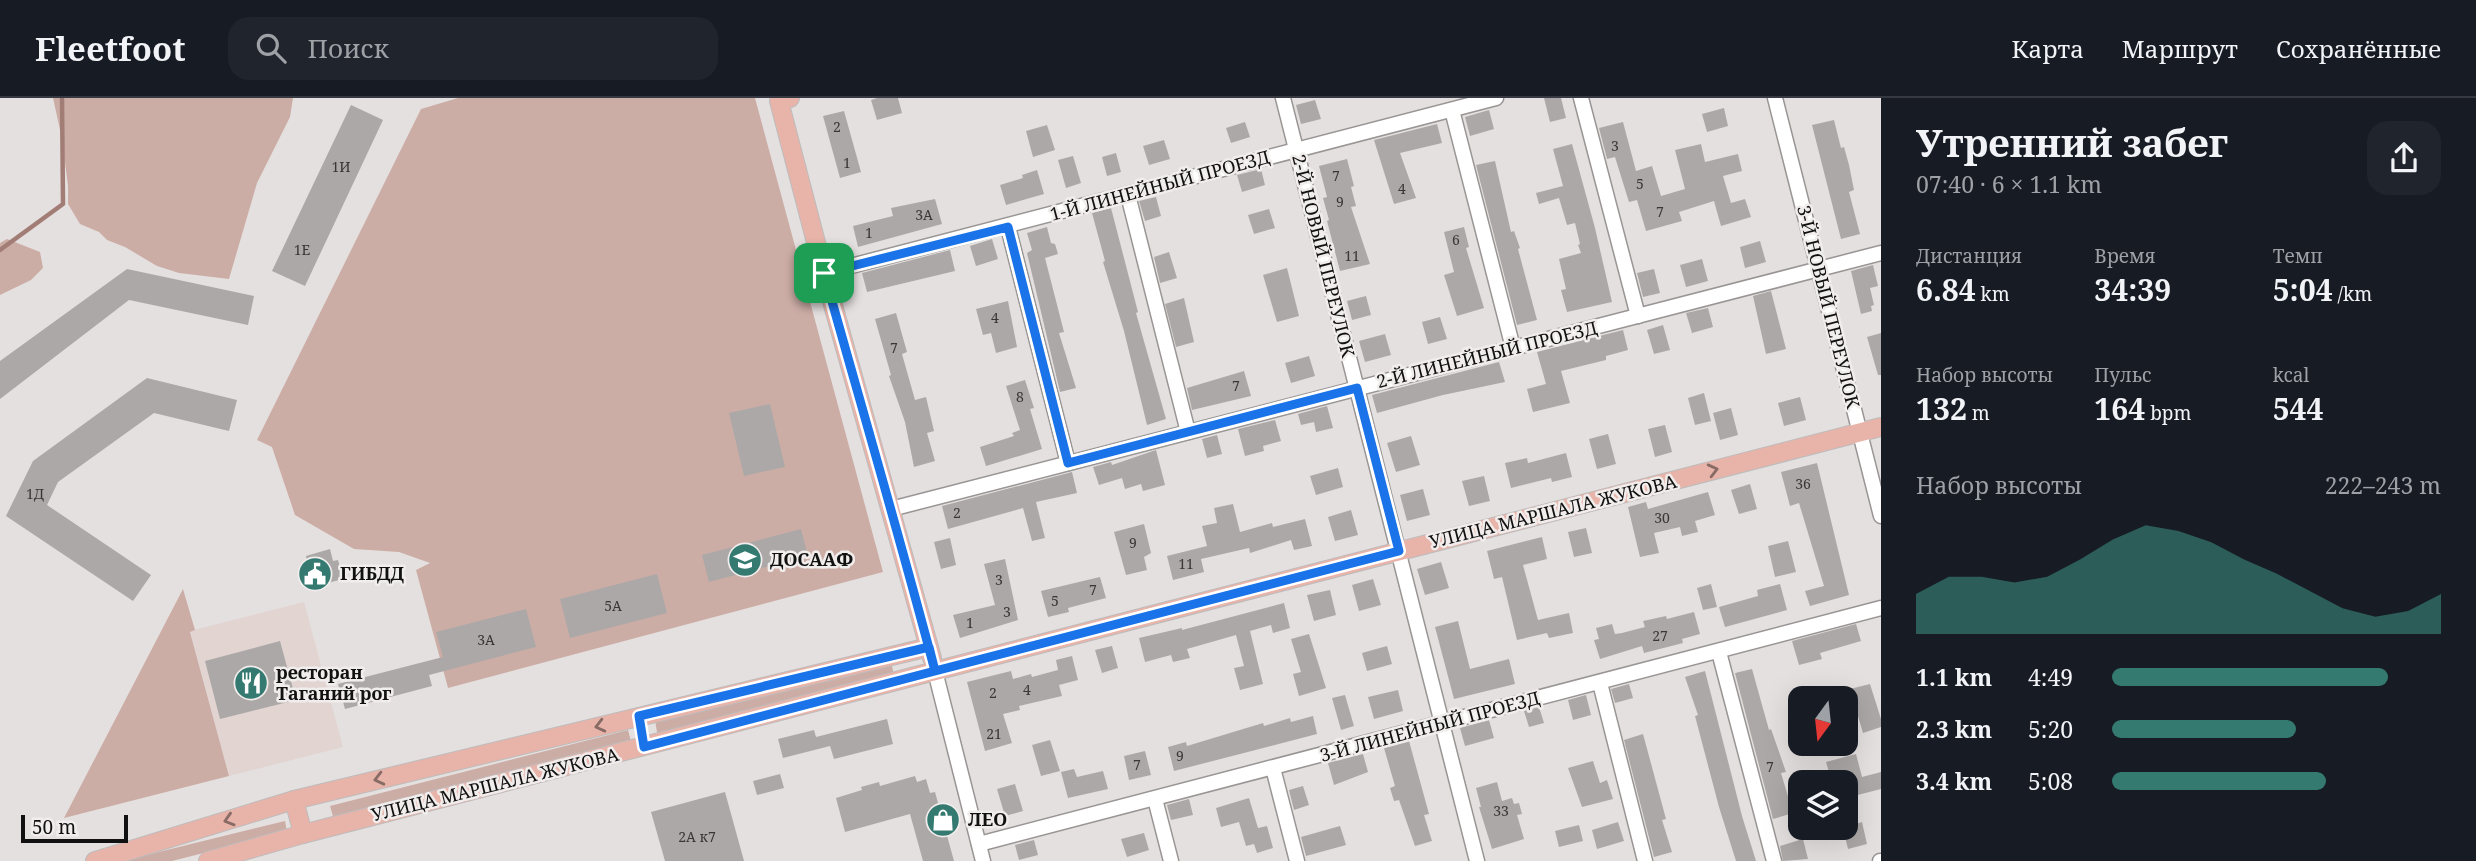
<!DOCTYPE html>
<html lang="ru">
<meta charset="utf-8">
<style>
:root{--surface:#171b24;--page:#20242c;--text:#f1f3f6;--muted:#9ea1a6;--line:#363941;--accent:#357a70}
body{margin:0;font-family:"Noto Serif",serif;background:var(--page);color:var(--text);height:100vh;display:flex;flex-direction:column;font-size:26px;white-space:nowrap}
*{box-sizing:border-box;margin:0}
p{font-size:23px;color:var(--muted)}
.icon{flex:none;width:38px;height:38px;fill:none;stroke:currentColor;stroke-width:2;stroke-linecap:round;stroke-linejoin:round}
.map{position:relative;flex:1;overflow:hidden}
.details{display:flex;flex-direction:column;background:var(--surface);width:595px}
.details>*{flex:none}
.needle{width:46px;rotate:195deg}
.buttons{position:absolute;left:1788px;top:588px;display:grid;gap:14px}
.buttons a{display:grid;place-items:center;width:70px;height:70px;border-radius:14px;background:var(--surface);box-shadow:0 7px 28px #0002;font-size:35px}
.scale{position:absolute;left:21px;bottom:18px;width:107px;box-sizing:border-box;padding-left:7px;border:4px solid #121111;border-top:0;font-size:19px;line-height:24px;white-space:nowrap;color:#121111;-webkit-text-stroke:5px #f1edec;paint-order:stroke}
.pin{position:absolute;display:grid;place-items:center;width:60px;height:60px;color:#fff;margin:-30px;border-radius:14px;box-shadow:0 4px 10px #0006}
.round{display:grid;place-items:center;flex:none;width:74px;height:74px;border-radius:21px;background:var(--page)}
.summary{display:flex;align-items:center;justify-content:space-between;height:119px;padding:0 35px}
h1{font-size:38px;font-weight:700;line-height:52px}
.figures{display:grid;grid-template-columns:repeat(3,1fr);gap:10px;height:119px;padding:7px 35px}
.figures div{display:grid;align-content:center}
.figures b{font-size:30px;font-weight:700}
.figures small{font-size:19px;font-weight:400}
.figures p{font-size:19px}
.chart{height:196px;padding:14px 35px}
.chart p{display:flex;justify-content:space-between}
.chart svg{width:100%;height:126px;margin-top:7px;fill:var(--accent);opacity:.7}
ul{padding:0 35px;list-style:none;font-size:23px}
li{display:grid;grid-template-columns:112px 84px 1fr;align-items:center;height:52px}
li i{height:18px;border-radius:9px;background:var(--accent)}
header{display:flex;align-items:center;gap:42px;box-sizing:border-box;height:98px;padding:0 35px;background:var(--surface);border-bottom:2px solid var(--line)}
header strong{font-size:33px}
nav{display:flex;gap:38px;margin-inline-start:auto;font-size:24px}
.search{width:490px;height:63px;background:var(--page);display:flex;align-items:center;gap:18px;box-sizing:border-box;padding:0 24px;border-radius:21px;color:var(--muted);font-size:26px}
main{display:flex;flex:1;min-height:0}
.map>svg:first-child{display:block}
</style>
<header>
<strong>Fleetfoot</strong>
<div class="search"><svg class="icon" aria-label="search" viewBox="0 0 24 24"><circle cx="10" cy="10" r="6"/><path d="M15 15l6 6"/></svg>Поиск</div>
<nav><a>Карта</a><a>Маршрут</a><a>Сохранённые</a></nav>
</header>
<main>
<div class="map">
<svg width="1881" height="763" viewBox="0 0 1881 763">
<rect width="100%" height="100%" fill="#e4e0df"/>
<polygon fill="#e1d4d1" points="304,504 343,649 229,678 190,533"/>
<g fill="#ccada6">
<polygon points="53,0 293,0 290,19 257,85 229,181 179,175 157,168 125,149 107,142 99,134 80,126 68,106 68,88 62,41"/>
<polygon points="458,0 755,0 883,474 448,590 416,472 430,465 399,454 354,451 295,417 272,349 257,342 421,11"/>
<polygon points="7,141 40,154 43,170 31,182 0,197 0,145"/>
<polygon points="183,491 195,532 190,534 229,678 64,720"/>
<polygon points="891,563 894,578 658,640 655,622"/>
<polygon points="628,632 632,647 334,722 330,708"/>
<polygon points="285,723 287,734 172,763 122,763"/>
</g>
<g fill="none" stroke-linecap="round" stroke-linejoin="round">
<polyline stroke="#a27d76" stroke-width="4.5" points="0,152 63,106 62,0"/>
</g>
<g fill="#aca8a7">
<polygon points="877,0 898,0 902,15 877,22 871,2"/>
<polygon points="1544,0 1561,0 1566,20 1550,24"/>
<polygon points="1315,2 1321,21 1301,26 1296,7"/>
<polygon points="351,7 383,22 305,188 272,173"/>
<polygon points="1724,10 1728,28 1707,34 1702,16"/>
<polygon points="1489,12 1494,31 1470,38 1465,19"/>
<polygon points="844,13 861,74 840,80 823,18"/>
<polygon points="1834,22 1841,50 1844,49 1849,67 1854,92 1849,94 1860,136 1841,141 1812,27"/>
<polygon points="1245,24 1250,39 1231,45 1226,30"/>
<polygon points="1623,24 1636,73 1652,68 1661,98 1685,91 1675,52 1701,46 1705,64 1738,56 1742,73 1723,78 1731,105 1745,101 1751,119 1721,128 1714,103 1679,114 1682,123 1646,133 1637,102 1629,104 1615,59 1607,61 1599,30"/>
<polygon points="1437,26 1442,45 1400,55 1416,100 1394,106 1374,42"/>
<polygon points="1047,27 1055,52 1033,59 1026,33"/>
<polygon points="1164,42 1170,61 1149,67 1143,48"/>
<polygon points="1572,46 1595,130 1612,204 1567,214 1561,192 1566,191 1559,161 1581,155 1578,147 1580,146 1575,125 1567,127 1559,100 1539,106 1536,95 1563,88 1553,51"/>
<polygon points="1116,55 1121,74 1107,78 1102,59"/>
<polygon points="1073,58 1081,85 1066,90 1058,62"/>
<polygon points="1347,61 1354,88 1351,89 1356,108 1351,109 1370,166 1340,173 1327,123 1329,122 1323,100 1327,99 1319,68"/>
<polygon points="1495,63 1511,134 1514,133 1520,150 1518,151 1537,222 1517,227 1476,67"/>
<polygon points="1261,71 1265,87 1242,94 1237,77"/>
<polygon points="1037,72 1044,96 1006,107 1000,87 1023,80 1022,77"/>
<polygon points="1156,99 1161,118 1145,123 1139,103"/>
<polygon points="935,101 942,126 858,149 853,128 893,118 891,110"/>
<polygon points="1111,110 1138,214 1136,215 1166,321 1147,327 1124,233 1103,164 1105,163 1092,115"/>
<polygon points="1269,111 1275,130 1254,136 1248,117"/>
<polygon points="1047,129 1051,145 1055,146 1058,156 1045,160 1064,234 1059,235 1076,290 1060,294 1027,155 1032,152 1027,135"/>
<polygon points="1464,129 1469,149 1466,150 1484,210 1457,218 1444,177 1454,174 1444,134"/>
<polygon points="992,141 998,161 976,168 970,148"/>
<polygon points="1760,143 1766,164 1745,170 1740,149"/>
<polygon points="950,152 955,173 867,194 862,175"/>
<polygon points="1169,154 1177,180 1160,185 1154,159"/>
<polygon points="1702,161 1708,183 1686,189 1680,167"/>
<polygon points="1873,167 1878,188 1870,190 1874,207 1871,208 1872,213 1861,216 1851,173"/>
<polygon points="1287,170 1299,218 1277,224 1263,177"/>
<polygon points="127,171 254,198 248,227 129,202 0,301 0,263"/>
<polygon points="1654,171 1660,195 1643,199 1637,175"/>
<polygon points="1771,193 1786,251 1766,256 1753,198"/>
<polygon points="1366,198 1371,217 1352,222 1347,203"/>
<polygon points="1184,200 1194,244 1176,249 1165,206"/>
<polygon points="1008,203 1017,249 996,255 991,235 983,237 976,211"/>
<polygon points="1708,210 1713,229 1692,235 1686,215"/>
<polygon points="896,215 907,254 902,256 915,302 926,299 934,333 927,335 935,363 914,369 905,324 889,278 891,277 875,221"/>
<polygon points="1440,219 1447,241 1428,246 1422,224"/>
<polygon points="1663,227 1670,252 1654,256 1647,232"/>
<polygon points="1623,232 1628,252 1606,258 1606,262 1561,273 1570,305 1533,314 1527,291 1546,286 1537,254"/>
<polygon points="1881,235 1881,277 1878,277 1867,239"/>
<polygon points="1385,236 1391,257 1365,264 1359,243"/>
<polygon points="1309,258 1315,278 1291,285 1285,265"/>
<polygon points="1499,264 1505,284 1443,297 1377,315 1372,297"/>
<polygon points="1244,273 1251,298 1192,312 1187,290"/>
<polygon points="147,280 237,302 229,333 154,315 58,384 47,407 151,477 133,503 6,418 33,363"/>
<polygon points="1025,282 1034,310 1030,311 1042,351 986,368 980,349 1014,338 1012,335 1020,332 1006,288"/>
<polygon points="1704,295 1711,323 1695,327 1688,300"/>
<polygon points="1800,299 1806,322 1784,328 1778,305"/>
<polygon points="770,306 785,369 744,378 729,315"/>
<polygon points="1327,308 1333,330 1316,334 1314,324 1301,327 1298,316"/>
<polygon points="1731,310 1738,337 1720,342 1713,315"/>
<polygon points="1275,322 1281,343 1263,348 1264,353 1245,358 1238,331"/>
<polygon points="1665,327 1672,354 1655,359 1648,331"/>
<polygon points="1608,336 1616,366 1597,371 1589,341"/>
<polygon points="1217,337 1222,356 1207,360 1202,341"/>
<polygon points="1411,338 1420,367 1396,374 1387,345"/>
<polygon points="1156,352 1165,387 1143,393 1141,386 1125,391 1122,380 1099,387 1093,369 1111,364 1112,367"/>
<polygon points="1566,355 1572,379 1552,384 1551,380 1511,390 1505,365 1527,360 1528,365"/>
<polygon points="1817,365 1849,497 1810,508 1805,493 1824,488 1799,405 1790,408 1781,374"/>
<polygon points="1338,370 1343,389 1316,397 1310,378"/>
<polygon points="1072,374 1077,395 1036,404 1045,440 1032,443 1023,410 948,431 942,408"/>
<polygon points="1484,378 1490,403 1469,408 1462,383"/>
<polygon points="1750,386 1757,411 1739,416 1731,392"/>
<polygon points="1423,391 1430,417 1407,423 1400,397"/>
<polygon points="1708,394 1715,417 1695,423 1698,434 1682,438 1680,429 1654,435 1659,455 1640,459 1628,409 1646,404 1648,411"/>
<polygon points="1233,406 1240,434 1272,425 1273,429 1305,421 1312,448 1294,452 1291,442 1250,455 1249,450 1201,461 1204,474 1173,482 1167,458 1207,448 1202,428 1217,425 1214,410"/>
<polygon points="1351,412 1358,437 1335,443 1328,419"/>
<polygon points="1144,426 1151,455 1144,459 1147,472 1126,477 1114,434"/>
<polygon points="1586,430 1592,455 1574,459 1568,434"/>
<polygon points="801,431 808,458 709,484 702,457"/>
<polygon points="1542,439 1547,461 1523,467 1538,522 1569,515 1573,535 1549,540 1547,535 1517,542 1502,479 1494,481 1487,453"/>
<polygon points="950,440 956,467 941,471 934,444"/>
<polygon points="1788,443 1796,474 1775,479 1768,448"/>
<polygon points="330,451 333,463 338,462 343,481 312,489 306,458"/>
<polygon points="1005,461 1018,522 960,540 953,517 995,507 984,466"/>
<polygon points="1441,464 1449,490 1425,497 1417,471"/>
<polygon points="657,476 667,515 570,540 560,501"/>
<polygon points="1100,479 1106,500 1068,510 1069,514 1048,519 1041,493"/>
<polygon points="1373,481 1381,507 1359,513 1352,487"/>
<polygon points="1711,486 1717,509 1703,512 1697,490"/>
<polygon points="1780,486 1787,512 1725,529 1719,509 1758,498 1757,492"/>
<polygon points="1330,492 1336,517 1314,523 1307,497"/>
<polygon points="1284,505 1290,530 1273,535 1271,527 1250,533 1263,586 1240,592 1234,570 1244,568 1236,537 1187,551 1190,560 1173,564 1171,557 1145,564 1139,540 1182,530 1182,532"/>
<polygon points="526,511 536,549 429,577 432,588 345,611 338,586 443,559 436,534"/>
<polygon points="1694,514 1700,536 1682,541 1683,545 1644,555 1642,548 1600,561 1594,542 1599,541 1596,530 1612,526 1615,536 1622,535 1645,529 1643,523 1666,518 1667,521"/>
<polygon points="1458,523 1470,571 1509,561 1515,586 1454,601 1435,529"/>
<polygon points="1856,526 1861,543 1820,555 1822,561 1799,567 1792,543"/>
<polygon points="1309,536 1326,590 1299,598 1293,576 1301,574 1291,541"/>
<polygon points="280,543 296,602 220,621 205,563"/>
<polygon points="1112,548 1118,570 1102,575 1095,552"/>
<polygon points="1387,548 1392,566 1367,573 1362,555"/>
<polygon points="1072,558 1078,582 1059,587 1062,598 1019,608 1020,612 1003,616 1012,645 985,653 967,584 1011,573 1013,581 1031,576 1032,579 1058,572 1056,562"/>
<polygon points="1752,571 1769,632 1771,631 1786,674 1781,675 1793,715 1773,721 1735,575"/>
<polygon points="1705,573 1742,718 1756,763 1736,763 1719,709 1695,618 1698,617 1685,579"/>
<polygon points="1629,586 1633,600 1615,605 1611,591"/>
<polygon points="1870,586 1881,621 1881,629 1863,635 1850,591"/>
<polygon points="1398,592 1403,613 1374,621 1368,599"/>
<polygon points="1345,597 1354,628 1341,632 1332,600"/>
<polygon points="1586,597 1591,617 1573,622 1568,602"/>
<polygon points="1539,609 1544,625 1529,629 1524,613"/>
<polygon points="1313,618 1317,636 1174,673 1168,649 1186,644 1187,648 1263,625 1264,628 1290,620 1291,624"/>
<polygon points="887,621 893,646 834,661 830,648 783,660 778,641 814,632 816,639"/>
<polygon points="1489,622 1494,640 1465,648 1460,630"/>
<polygon points="1643,636 1666,721 1662,722 1672,754 1654,759 1624,642"/>
<polygon points="1050,642 1060,673 1041,678 1032,647"/>
<polygon points="1409,643 1429,716 1424,717 1432,743 1415,748 1399,702 1394,703 1390,690 1395,688 1384,650"/>
<polygon points="1145,653 1151,677 1129,682 1124,658"/>
<polygon points="1363,656 1368,674 1334,687 1328,665"/>
<polygon points="1856,656 1862,679 1881,674 1881,691 1846,700 1846,684 1832,684 1826,664"/>
<polygon points="1593,663 1600,685 1607,682 1613,701 1582,709 1568,670"/>
<polygon points="1074,671 1077,679 1103,673 1108,691 1068,700 1061,674"/>
<polygon points="780,676 784,690 757,697 753,683"/>
<polygon points="915,678 917,684 926,681 930,695 935,694 954,763 923,763 910,716 845,734 836,700 862,692 861,689 879,684 880,688"/>
<polygon points="1497,684 1502,703 1512,700 1514,706 1519,705 1522,716 1517,717 1524,741 1492,751 1479,709 1481,709 1476,690"/>
<polygon points="1015,686 1023,713 1005,718 997,691"/>
<polygon points="1303,688 1309,707 1294,712 1289,692"/>
<polygon points="725,694 744,763 665,763 651,714"/>
<polygon points="1249,700 1258,730 1267,728 1273,750 1257,755 1254,746 1246,748 1239,724 1221,729 1216,710"/>
<polygon points="1189,701 1193,717 1171,722 1167,707"/>
<polygon points="1618,724 1624,743 1597,751 1592,732"/>
<polygon points="1862,724 1867,746 1848,751 1843,730"/>
<polygon points="1579,727 1583,743 1559,749 1555,733"/>
<polygon points="1340,728 1346,747 1306,758 1301,739"/>
<polygon points="1144,735 1149,752 1127,759 1121,741"/>
<polygon points="1803,741 1808,761 1783,763 1780,748"/>
<polygon points="1034,742 1038,757 1019,762 1015,747"/>
</g>
<g fill="none" stroke-linecap="round" stroke-linejoin="round">
<g stroke="#999594" stroke-width="17">
<g id="minor">
<polyline points="1283,0 1477,763"/>
<polyline points="1581,0 1638,218"/>
<polyline points="1775,0 1881,418"/>
<polyline points="1452,12 1513,250"/>
<polyline points="1128,97 1188,334"/>
<polyline points="1008,129 1068,365"/>
<polyline points="824,175 1496,0"/>
<polyline points="891,411 1881,155"/>
<polyline points="1719,554 1774,763"/>
<polyline points="935,573 983,763"/>
<polyline points="1600,585 1645,763"/>
<polyline points="1273,670 1297,763"/>
<polyline points="1155,701 1171,763"/>
<polyline points="979,746 1881,510"/>
<polyline points="1880,763 1881,763"/>
</g>
</g>
<g stroke="#bdbcbc" stroke-width="20">
<g id="major">
<polyline points="790,0 779,3 824,175 932,560"/>
<polyline points="294,702 303,736"/>
<polyline points="95,763 294,702 929,549"/>
<polyline points="208,763 303,736 1881,329"/>
</g>
</g>
<use href="#minor" stroke="#fff" stroke-width="14"/>
<use href="#major" stroke="#e8b4aa" stroke-width="18"/>
</g>
<defs><path id="oneway-chevron" d="M-2-3.5L2.5 0L-2 3.5" fill="none" stroke-width="1.6" stroke-linecap="round" stroke-linejoin="round" transform="scale(1.75)"/></defs>
<g stroke="#886b65">
<use href="#oneway-chevron" transform="translate(1713 372) rotate(-14)"/>
<use href="#oneway-chevron" transform="translate(600 628) rotate(166)"/>
<use href="#oneway-chevron" transform="translate(379 681) rotate(166)"/>
<use href="#oneway-chevron" transform="translate(229 722) rotate(163)"/>
</g>
<g fill="none" stroke-linecap="round" stroke-linejoin="round">
<g stroke="#fff" stroke-width="14">
<path id="route" d="M824,175C861,307 900,440 935,573L644,649L639,618L929,549L935,573L1399,453L1357,290L1068,365L1008,129L824,175"/>
</g>
<use href="#route" stroke="#1a73e8" stroke-width="9"/>
</g>
<defs>
<g id="school-disc" transform="scale(1.75)"><circle r="9.5" fill="#357a70" stroke="#f1edec"/><path d="M0-5L7-2L0 1L-7-2ZM-4 1L0 2.5L4 1V4Q0 6-4 4Z" fill="#fff"/></g>
<g id="civic-disc" transform="scale(1.75)"><circle r="9.5" fill="#357a70" stroke="#f1edec"/><path d="M-.6-6.5H3V-4.5H.6V-3L4-1V1h2V6H-6V1h2V-1L-.6-3ZM-1.2 2.5V6h2.4V2.5Z" fill="#fff"/></g>
<g id="restaurant-disc" transform="scale(1.75)"><circle r="9.5" fill="#357a70" stroke="#f1edec"/><path d="M-5-6h1v4h1v-4h1v4h1v-4h1v5L-1.5 .5V6h-2V.5L-5-1ZM5-6V6H3V1.5H1.5Q1.5-4 5-6Z" fill="#fff"/></g>
<g id="shop-disc" transform="scale(1.75)"><circle r="9.5" fill="#357a70" stroke="#f1edec"/><path d="M-5-2.5h2.3a2.7 3.5 0 0 1 5.4 0H5L5.5 6h-11ZM-1.5-2.5h3a1.5 2.3 0 0 0-3 0Z" fill="#fff"/></g>
</defs>
<g fill-rule="evenodd">
<use href="#school-disc" x="745" y="462"/>
<use href="#civic-disc" x="315" y="476"/>
<use href="#restaurant-disc" x="251" y="585"/>
<use href="#shop-disc" x="943" y="722"/>
</g>
<g text-anchor="middle" stroke-width="5" stroke-linejoin="round" paint-order="stroke">
<g font-size="14" fill="#383736">
<text x="837" y="34">2</text>
<text x="1615" y="53">3</text>
<text x="847" y="70">1</text>
<text x="341" y="74">1И</text>
<text x="1336" y="83">7</text>
<text x="1640" y="91">5</text>
<text x="1402" y="96">4</text>
<text x="1340" y="109">9</text>
<text x="1660" y="119">7</text>
<text x="924" y="122">3А</text>
<text x="869" y="140">1</text>
<text x="1456" y="147">6</text>
<text x="302" y="157">1Е</text>
<text x="1352" y="163">11</text>
<text x="995" y="225">4</text>
<text x="894" y="255">7</text>
<text x="1236" y="293">7</text>
<text x="1020" y="304">8</text>
<text x="1803" y="391">36</text>
<text x="35" y="401">1Д</text>
<text x="957" y="420">2</text>
<text x="1662" y="425">30</text>
<text x="1133" y="450">9</text>
<text x="1186" y="471">11</text>
<text x="999" y="487">3</text>
<text x="1093" y="497">7</text>
<text x="1055" y="508">5</text>
<text x="613" y="513">5А</text>
<text x="1007" y="519">3</text>
<text x="970" y="530">1</text>
<text x="1660" y="543">27</text>
<text x="486" y="547">3А</text>
<text x="1027" y="597">4</text>
<text x="993" y="600">2</text>
<text x="994" y="641">21</text>
<text x="1180" y="663">9</text>
<text x="1137" y="672">7</text>
<text x="1770" y="674">7</text>
<text x="1501" y="718">33</text>
<text x="697" y="744">2А к7</text>
</g>
<g font-size="18" fill="#121111" stroke="#f1edec">
<text transform="translate(1160 88) rotate(-15)" y="6">1-Й ЛИНЕЙНЫЙ ПРОЕЗД</text>
<text transform="translate(1323 158) rotate(76)" y="6">2-Й НОВЫЙ ПЕРЕУЛОК</text>
<text transform="translate(1828 209) rotate(76)" y="6">3-Й НОВЫЙ ПЕРЕУЛОК</text>
<text transform="translate(1487 257) rotate(-14)" y="6">2-Й ЛИНЕЙНЫЙ ПРОЕЗД</text>
<text transform="translate(1553 414) rotate(-14)" y="6">УЛИЦА МАРШАЛА ЖУКОВА</text>
<text transform="translate(1430 629) rotate(-15)" y="6">3-Й ЛИНЕЙНЫЙ ПРОЕЗД</text>
<text transform="translate(495 687) rotate(-14)" y="6">УЛИЦА МАРШАЛА ЖУКОВА</text>
</g>
<g font-size="18" font-weight="bold" fill="#121111" stroke="#f1edec" text-anchor="start">
<text x="770" y="468">ДОСААФ</text>
<text x="340" y="482">ГИБДД</text>
<text x="276" y="581">ресторан<tspan x="276" dy="21">Таганий рог</tspan></text>
<text x="968" y="728">ЛЕО</text>
</g>
</g>
</svg>
<div class="buttons">
<a><svg class="needle" viewBox="-14 -14 28 28"><path d="M0-13l5 13h-10z" fill="#e53935"/><path d="M0 13l5-13h-10z" fill="#9ea1a6"/></svg></a>
<a><svg class="icon" aria-label="layers" viewBox="0 0 24 24"><path d="M12 4l9 5-9 5-9-5zM3 14l9 5 9-5"/></svg></a>
</div>
<div class="scale">50 m</div>
<div class="pin" style="left:824px;top:175px;background:#1e9e55"><svg class="icon" aria-label="arrive" viewBox="0 0 24 24"><path d="M6 21V4h12l-3 4 3 4H6"/></svg></div>
</div>
<section class="details">
<div class="summary"><div><h1>Утренний забег</h1><p>07:40 · 6 × 1.1 km</p></div><a class="round"><svg class="icon" aria-label="share" viewBox="0 0 24 24"><path d="M12 15V3M7 8l5-5 5 5M5 13v7h14v-7"/></svg></a></div>
<div class="figures">
<div><p>Дистанция</p><b>6.84<small> km</small></b></div>
<div><p>Время</p><b>34:39</b></div>
<div><p>Темп</p><b>5:04<small> /km</small></b></div>
</div>
<div class="figures">
<div><p>Набор высоты</p><b>132<small> m</small></b></div>
<div><p>Пульс</p><b>164<small> bpm</small></b></div>
<div><p>kcal</p><b>544</b></div>
</div>
<div class="chart"><p><span>Набор высоты</span>222–243 m</p>
<svg viewBox="0 0 160 44" preserveAspectRatio="none"><path d="M0 44V30L10 24L20 24L30 26L40 24L50 18L60 11L70 6L80 8L90 12L100 18L110 23L120 29L130 35L140 38L150 36L160 30V44z"/></svg>
</div>
<ul>
<li><b>1.1 km</b>4:49<i style="width:84%"></i></li>
<li><b>2.3 km</b>5:20<i style="width:56%"></i></li>
<li><b>3.4 km</b>5:08<i style="width:65%"></i></li>
</ul>
</section>
</main>
